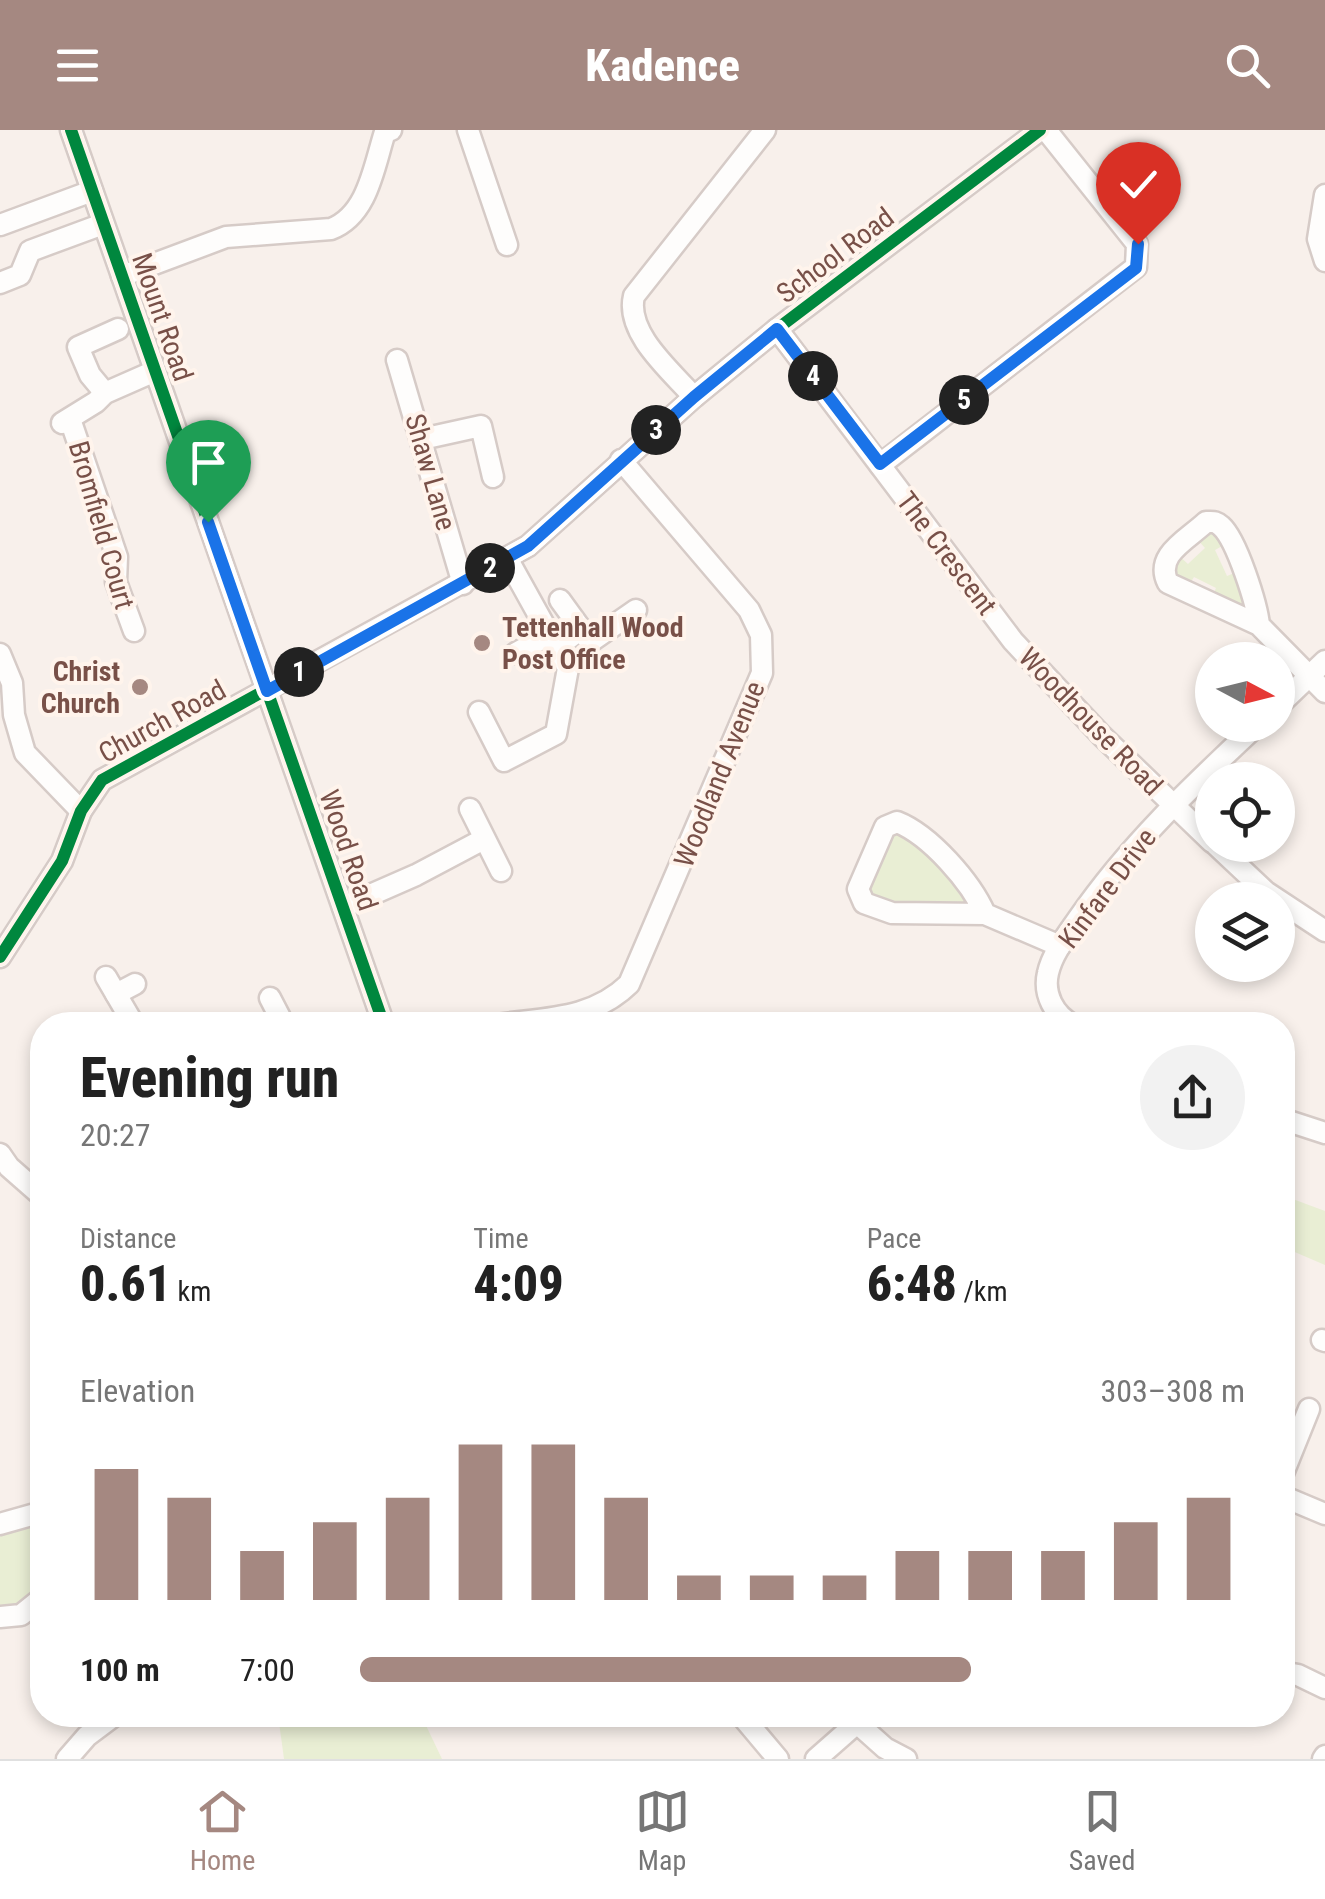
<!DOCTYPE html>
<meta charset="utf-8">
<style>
:root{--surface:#fff;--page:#f2f2f2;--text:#222;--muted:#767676;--line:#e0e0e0;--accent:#a58881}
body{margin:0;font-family:"Roboto Condensed",sans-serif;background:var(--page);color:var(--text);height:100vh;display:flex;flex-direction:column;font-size:38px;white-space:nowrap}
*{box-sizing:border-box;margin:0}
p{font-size:32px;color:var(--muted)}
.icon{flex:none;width:55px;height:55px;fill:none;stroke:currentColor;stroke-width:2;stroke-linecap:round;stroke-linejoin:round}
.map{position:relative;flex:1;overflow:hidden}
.details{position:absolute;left:30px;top:882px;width:1265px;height:715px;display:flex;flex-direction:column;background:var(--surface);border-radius:40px;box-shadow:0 5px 15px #0003}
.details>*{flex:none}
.needle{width:65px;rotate:97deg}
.tools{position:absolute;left:1195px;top:512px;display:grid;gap:20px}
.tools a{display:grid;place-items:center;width:100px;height:100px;border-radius:50%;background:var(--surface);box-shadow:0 5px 15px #0003;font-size:50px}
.pin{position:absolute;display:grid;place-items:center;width:85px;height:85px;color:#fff;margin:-102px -42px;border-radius:50% 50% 50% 0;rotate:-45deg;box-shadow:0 0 10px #0007}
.pin .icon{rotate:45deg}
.km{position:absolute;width:50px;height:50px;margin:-25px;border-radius:50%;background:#222;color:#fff;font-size:28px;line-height:50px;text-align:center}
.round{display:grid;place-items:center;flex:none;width:105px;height:105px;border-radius:52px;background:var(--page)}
.summary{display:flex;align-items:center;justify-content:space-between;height:170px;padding:0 50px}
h1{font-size:55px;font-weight:800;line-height:75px}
.figures{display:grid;grid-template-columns:repeat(3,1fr);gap:15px;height:170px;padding:10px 50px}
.figures div{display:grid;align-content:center}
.figures b{font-size:50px;font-weight:800}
.figures small{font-size:28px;font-weight:400}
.figures p{font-size:28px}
.chart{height:280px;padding:20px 50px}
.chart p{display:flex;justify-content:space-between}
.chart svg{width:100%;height:180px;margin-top:10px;stroke:var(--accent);stroke-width:6}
ul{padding:0 50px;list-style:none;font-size:32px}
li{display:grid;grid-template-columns:160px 120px 1fr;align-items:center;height:75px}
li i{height:25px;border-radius:12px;background:var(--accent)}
header{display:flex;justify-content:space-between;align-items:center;height:130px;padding:0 50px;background:var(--accent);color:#fff;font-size:45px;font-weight:800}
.tabs{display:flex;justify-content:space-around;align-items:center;height:140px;border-top:2px solid var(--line);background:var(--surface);font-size:28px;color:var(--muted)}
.tabs a{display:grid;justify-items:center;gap:5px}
.tabs .current{color:var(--accent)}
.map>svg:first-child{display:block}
</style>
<header><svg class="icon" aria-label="menu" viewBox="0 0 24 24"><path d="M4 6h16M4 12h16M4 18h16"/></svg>Kadence<svg class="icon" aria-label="search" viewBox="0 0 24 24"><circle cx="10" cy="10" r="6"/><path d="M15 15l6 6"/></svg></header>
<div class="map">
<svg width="1325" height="1629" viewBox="0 0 1325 1629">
<rect width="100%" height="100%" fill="#f8f0eb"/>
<g fill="#e9eed4">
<polygon points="1204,401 1217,404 1224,415 1215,420 1227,446 1237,442 1250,484 1212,467 1216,458 1194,447 1189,455 1172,447 1174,431 1179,426 1188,434 1205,418 1197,409"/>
<polygon points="904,701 972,767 967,778 872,773 867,755 889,703"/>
<polygon points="1282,1065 1325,1081 1325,1135 1283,1117"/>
<path d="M42,1393C42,1428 53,1484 0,1477V1404L23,1394Z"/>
<polygon points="278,1585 421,1585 442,1629 284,1629"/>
</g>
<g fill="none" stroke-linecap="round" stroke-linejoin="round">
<g stroke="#d6cbc7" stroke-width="25">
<g id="minor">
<polyline points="71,0 384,895"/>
<polyline points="468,0 507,115"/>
<polyline points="1325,65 1318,109 1325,131"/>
<polyline points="0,95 92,61"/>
<path d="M122,146L226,107L331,99C368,85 374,36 385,2L391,0"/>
<polyline points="0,153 20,145 30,121 103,94"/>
<polyline points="777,199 1013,511 1102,606 1212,712"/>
<polyline points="397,230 463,454"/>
<polyline points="105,263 90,245 78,217 118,199"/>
<path d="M694,267C671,241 625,203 634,166L765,0"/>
<polyline points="70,289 117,427 116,452 134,501"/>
<polyline points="62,293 96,272 105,263 155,241"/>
<polyline points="422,309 481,296 493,347"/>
<polyline points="880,335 1136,137 1137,114 1046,0"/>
<polyline points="560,470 581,499"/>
<path d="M1259,495C1257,475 1237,410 1221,396C1215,391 1214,392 1206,392C1187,410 1154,425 1168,453L1259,495L1325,562"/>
<polyline points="556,518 581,499 590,512 636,480"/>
<polyline points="516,523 549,505"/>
<polyline points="0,524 12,553 14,585 25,623 81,681"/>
<polyline points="1278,576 1325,531"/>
<polyline points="479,582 504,631 556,604 568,538 507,428"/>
<polyline points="470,679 501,741"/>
<polyline points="1216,715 1266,762 1325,801"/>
<polyline points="343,777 416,745 484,709"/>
<path d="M985,784C971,752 930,705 897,692L885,697L858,759L864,773L892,783L985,784L1060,816"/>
<polyline points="0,827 62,731 81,681 102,650 528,416 694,267 777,199 1040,0"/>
<polyline points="106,847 134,895"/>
<polyline points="116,864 135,854"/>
<polyline points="270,868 284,895"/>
<path d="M496,895C545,888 592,890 629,854L762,543L761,505L749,480L621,330"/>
<path d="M1073,895C1054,885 1043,864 1048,843C1052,824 1067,805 1078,789C1129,715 1192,656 1257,595"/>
<polyline points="1282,989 1325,1003"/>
<polyline points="0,1024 9,1037 42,1066"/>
<polyline points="1322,1210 1325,1211"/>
<polyline points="1282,1346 1309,1279"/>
<polyline points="1282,1366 1325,1384"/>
<polyline points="0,1394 42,1382"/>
<polyline points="0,1487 21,1485 42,1468"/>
<polyline points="1282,1542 1298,1545 1325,1558"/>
<polyline points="741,1585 778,1629"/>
<polyline points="857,1593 885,1618 906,1629"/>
<polyline points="67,1629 87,1606 115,1585"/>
<polyline points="816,1629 866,1585"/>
<polyline points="1323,1629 1325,1626"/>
</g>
</g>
<use href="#minor" stroke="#fefdfc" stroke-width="20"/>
<g stroke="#fff4ec" stroke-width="19">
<g id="cycleway">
<polyline points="71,0 384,895"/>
<polyline points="0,827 62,731 81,681 102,650 528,416 694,267 777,199 1040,0"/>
</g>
</g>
<use href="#cycleway" stroke="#00873e" stroke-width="12"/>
</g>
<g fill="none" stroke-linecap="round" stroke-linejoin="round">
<g stroke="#fff" stroke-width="20">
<polyline id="route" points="208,392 267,561 528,416 694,267 777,199 880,334 1136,138 1138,114"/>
</g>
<use href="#route" stroke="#1a73e8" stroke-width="12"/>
</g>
<g fill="#a58881" stroke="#fff4ec" stroke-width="4">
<circle cx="482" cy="513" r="10"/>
<circle cx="140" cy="557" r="10"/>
</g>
<g text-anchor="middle" stroke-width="8" stroke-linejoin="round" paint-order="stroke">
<g font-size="28" fill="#785048" stroke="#fff4ec">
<text transform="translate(835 125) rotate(-37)" y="10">School Road</text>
<text transform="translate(163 187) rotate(71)" y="10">Mount Road</text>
<text transform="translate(431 342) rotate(74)" y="10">Shaw Lane</text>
<text transform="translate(102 395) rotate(74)" y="10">Bromfield Court</text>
<text transform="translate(947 423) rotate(53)" y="10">The Crescent</text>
<text transform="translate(162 591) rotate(-29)" y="10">Church Road</text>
<text transform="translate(1091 591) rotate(46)" y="10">Woodhouse Road</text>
<text transform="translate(719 644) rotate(-68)" y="10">Woodland Avenue</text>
<text transform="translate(349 720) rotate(71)" y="10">Wood Road</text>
<text transform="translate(1107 758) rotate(-53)" y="10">Kinfare Drive</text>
</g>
<g font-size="28" font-weight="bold" fill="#785048" stroke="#fff4ec" text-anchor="start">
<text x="502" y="507">Tettenhall Wood<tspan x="502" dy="32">Post Office</tspan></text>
<text x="120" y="551" text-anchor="end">Christ<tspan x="120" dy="32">Church</tspan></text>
</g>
</g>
</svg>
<div class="tools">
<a><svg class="needle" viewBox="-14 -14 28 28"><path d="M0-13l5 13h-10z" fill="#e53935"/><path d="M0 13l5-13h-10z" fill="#767676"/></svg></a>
<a><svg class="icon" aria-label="locate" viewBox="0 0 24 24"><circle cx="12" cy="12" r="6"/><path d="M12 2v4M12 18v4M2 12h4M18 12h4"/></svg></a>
<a><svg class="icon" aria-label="layers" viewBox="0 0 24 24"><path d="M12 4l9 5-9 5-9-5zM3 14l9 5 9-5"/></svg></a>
</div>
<div class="pin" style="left:208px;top:392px;background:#1e9e55"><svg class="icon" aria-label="arrive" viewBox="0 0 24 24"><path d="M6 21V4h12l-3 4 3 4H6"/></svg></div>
<div class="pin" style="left:1138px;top:114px;background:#d93025"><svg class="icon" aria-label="check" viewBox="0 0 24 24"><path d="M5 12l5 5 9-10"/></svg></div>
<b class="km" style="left:299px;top:542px">1</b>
<b class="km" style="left:490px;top:438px">2</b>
<b class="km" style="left:656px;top:300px">3</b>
<b class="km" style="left:813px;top:246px">4</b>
<b class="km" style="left:964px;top:270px">5</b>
<section class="details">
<div class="summary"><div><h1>Evening run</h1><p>20:27</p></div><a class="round"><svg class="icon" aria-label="share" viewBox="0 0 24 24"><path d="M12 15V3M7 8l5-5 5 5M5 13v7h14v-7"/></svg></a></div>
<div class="figures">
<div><p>Distance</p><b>0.61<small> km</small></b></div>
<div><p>Time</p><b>4:09</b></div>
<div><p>Pace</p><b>6:48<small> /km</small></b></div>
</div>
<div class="chart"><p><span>Elevation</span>303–308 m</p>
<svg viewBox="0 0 160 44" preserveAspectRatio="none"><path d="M5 44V12M15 44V19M25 44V32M35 44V25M45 44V19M55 44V6M65 44V6M75 44V19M85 44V38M95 44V38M105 44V38M115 44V32M125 44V32M135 44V32M145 44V25M155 44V19"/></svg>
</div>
<ul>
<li><b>100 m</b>7:00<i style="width:69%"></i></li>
</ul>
</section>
</div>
<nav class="tabs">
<a class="current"><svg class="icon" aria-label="home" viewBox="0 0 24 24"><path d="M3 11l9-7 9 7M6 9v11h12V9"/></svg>Home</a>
<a><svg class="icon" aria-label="map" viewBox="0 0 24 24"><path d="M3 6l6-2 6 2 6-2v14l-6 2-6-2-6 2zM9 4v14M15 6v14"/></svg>Map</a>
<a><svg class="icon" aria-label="saved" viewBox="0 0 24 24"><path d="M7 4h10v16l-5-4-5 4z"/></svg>Saved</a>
</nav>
